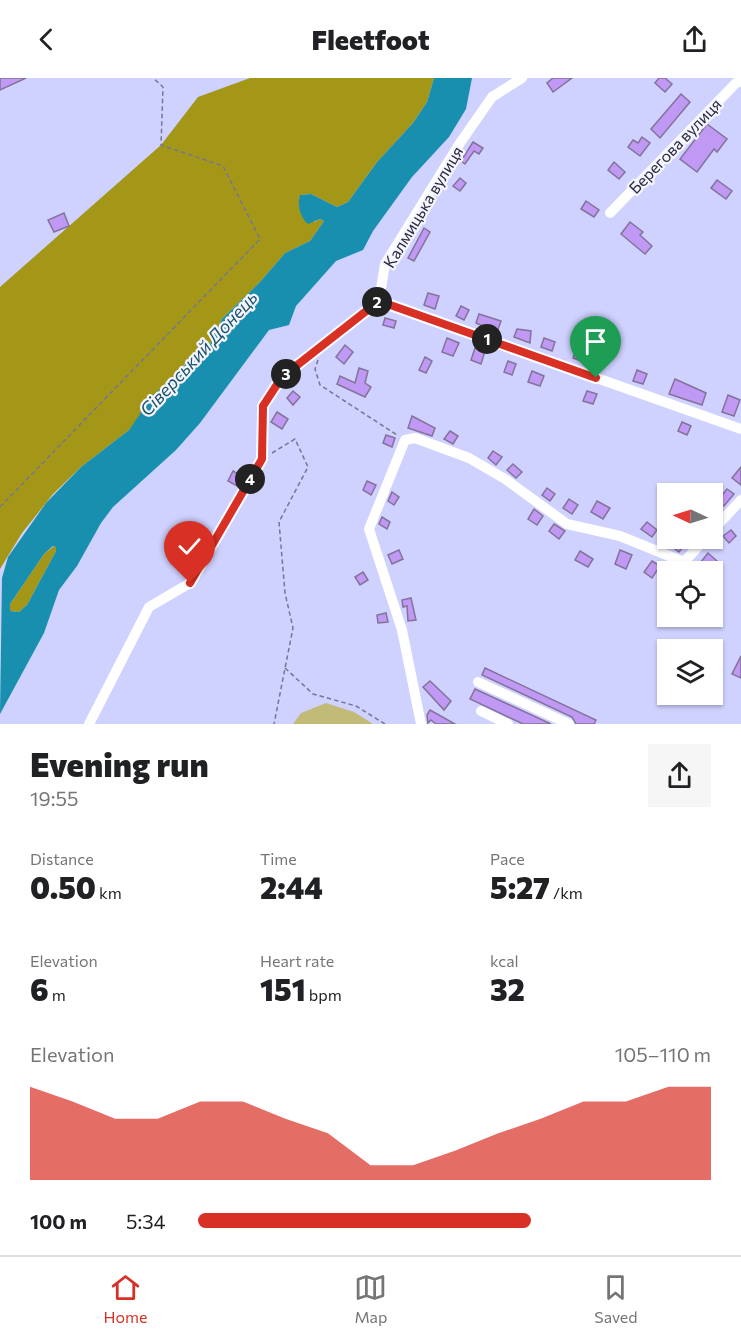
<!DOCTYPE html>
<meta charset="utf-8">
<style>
:root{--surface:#fff;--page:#f6f6f6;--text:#202124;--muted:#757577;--line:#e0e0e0;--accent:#d93025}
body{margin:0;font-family:Commissioner,sans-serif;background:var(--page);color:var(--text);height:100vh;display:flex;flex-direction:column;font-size:22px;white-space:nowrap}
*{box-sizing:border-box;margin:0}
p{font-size:20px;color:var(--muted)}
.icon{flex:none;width:33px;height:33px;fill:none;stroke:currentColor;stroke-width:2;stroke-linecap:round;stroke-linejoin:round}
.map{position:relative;height:646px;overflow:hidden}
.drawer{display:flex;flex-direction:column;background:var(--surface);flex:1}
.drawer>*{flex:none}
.needle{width:39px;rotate:274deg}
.tools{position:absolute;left:657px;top:405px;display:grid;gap:12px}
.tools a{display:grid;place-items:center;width:66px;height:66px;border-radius:0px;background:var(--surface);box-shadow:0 2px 4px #0004;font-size:30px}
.pin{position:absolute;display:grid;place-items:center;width:51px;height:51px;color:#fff;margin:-62px -26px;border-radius:50% 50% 50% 0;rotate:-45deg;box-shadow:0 0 6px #0007}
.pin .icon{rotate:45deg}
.km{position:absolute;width:30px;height:30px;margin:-15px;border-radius:50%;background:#222;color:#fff;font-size:16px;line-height:30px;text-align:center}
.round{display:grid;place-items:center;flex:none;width:63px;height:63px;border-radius:0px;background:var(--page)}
.overview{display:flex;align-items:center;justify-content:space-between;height:102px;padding:0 30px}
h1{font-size:33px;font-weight:800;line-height:45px}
.figures{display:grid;grid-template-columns:repeat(3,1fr);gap:9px;height:102px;padding:6px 30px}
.figures div{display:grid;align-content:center}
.figures b{font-size:30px;font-weight:800}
.figures small{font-size:16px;font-weight:400}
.figures p{font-size:16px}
.chart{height:168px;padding:12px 30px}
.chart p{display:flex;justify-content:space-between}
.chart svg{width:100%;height:108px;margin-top:6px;fill:var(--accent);opacity:.7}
ul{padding:0 30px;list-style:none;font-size:20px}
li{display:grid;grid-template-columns:96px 72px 1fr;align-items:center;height:45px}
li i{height:15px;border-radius:8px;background:var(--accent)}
header{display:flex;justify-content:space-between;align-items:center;height:78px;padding:0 30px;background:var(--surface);font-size:27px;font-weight:800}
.tabs{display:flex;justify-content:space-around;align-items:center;height:84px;border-top:2px solid var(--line);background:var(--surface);font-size:16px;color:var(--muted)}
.tabs a{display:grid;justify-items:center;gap:3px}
.tabs .active{color:var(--accent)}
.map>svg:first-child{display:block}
</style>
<header><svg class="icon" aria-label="back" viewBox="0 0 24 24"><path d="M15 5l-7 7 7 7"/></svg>Fleetfoot<svg class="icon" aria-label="share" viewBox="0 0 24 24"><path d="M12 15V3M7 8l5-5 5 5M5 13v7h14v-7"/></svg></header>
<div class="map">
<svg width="741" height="646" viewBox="0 0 741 646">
<rect width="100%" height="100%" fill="#cfd1fe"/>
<polygon fill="#c2bb77" points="326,625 354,634 373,646 293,646 301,635"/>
<g fill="#a49718">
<polygon points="250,0 434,0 427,24 413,45 377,84 348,124 337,129 311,116 300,117 299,129 314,144 320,141 324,143 310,163 285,175 260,204 222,241 210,266 189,281 129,352 81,389 53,416 22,455 0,491 0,209 161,67 198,19"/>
<polygon points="54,468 56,469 56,473 27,527 19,534 10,533 10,526 44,476"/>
</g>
<path fill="#198fb0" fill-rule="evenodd" d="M434,0H472L466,31L449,59L412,99L373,153L363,172L336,183L296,228L289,247L269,252L200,345L176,372L113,429L101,445L77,488L59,512L44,555L0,636L2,500L8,479L46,425L81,389L129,352L152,318L179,295L189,281L210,266L222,241L260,204L285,175L310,163L324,143L320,141L308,146C300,139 297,127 300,117L311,116L337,129L348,124L377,84L413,45L427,24ZM53,468L56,469V473L27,527L19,534L10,533V526L44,476Z"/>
<g fill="#c099f4" stroke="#83739a" stroke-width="1.5">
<polygon points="0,0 26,0 0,12"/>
<polygon points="553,0 572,0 553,14 547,5"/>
<polygon points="659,0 665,0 672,6 665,14 655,5"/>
<polygon points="681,16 690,24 660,60 651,51"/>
<polygon points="707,46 727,61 717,74 714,71 697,94 680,81"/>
<polygon points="642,59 650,65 640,78 628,69 633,62 638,65"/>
<polygon points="473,64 483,70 479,76 474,73 465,86 461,83"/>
<polygon points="614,84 625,94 619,101 608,92"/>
<polygon points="460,100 466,105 460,113 453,108"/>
<polygon points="717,102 732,113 726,121 711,110"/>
<polygon points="586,123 599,132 594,139 581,131"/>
<polygon points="64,135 69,148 54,154 48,142"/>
<polygon points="630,144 643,154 640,157 652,168 645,176 621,156"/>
<polygon points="424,150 430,154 414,183 408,180"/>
<polygon points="428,215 439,218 435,231 424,227"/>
<polygon points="461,228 469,232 464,242 456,238"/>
<polygon points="479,236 501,243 497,254 476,245"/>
<polygon points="385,240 396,243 394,250 383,247"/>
<polygon points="517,251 531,253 530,265 514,259"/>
<polygon points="447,260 459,265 453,278 442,274"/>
<polygon points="544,260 555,264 552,273 541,269"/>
<polygon points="345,267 353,274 344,286 336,279"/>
<polygon points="577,268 588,272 584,284 573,280"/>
<polygon points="475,270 485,273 481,286 471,282"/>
<polygon points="425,279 432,283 426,295 419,292"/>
<polygon points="508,283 516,286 512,297 504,294"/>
<polygon points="359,290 368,293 365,305 371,309 365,319 337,306 340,298 355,305"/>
<polygon points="637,292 647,296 643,306 633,303"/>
<polygon points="532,293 544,298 540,308 528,304"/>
<polygon points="675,301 706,315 702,327 669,316"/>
<polygon points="293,313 300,319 293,327 287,320"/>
<polygon points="587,313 597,316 593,326 583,323"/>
<polygon points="728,317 740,322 734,338 722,334"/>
<polygon points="277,334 288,341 282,351 271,344"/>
<polygon points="412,338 435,350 432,358 408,350"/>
<polygon points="682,344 691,348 687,357 678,353"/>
<polygon points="450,353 458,358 453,366 444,361"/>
<polygon points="386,357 395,360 392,369 383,365"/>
<polygon points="493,373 502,379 496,387 488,380"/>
<polygon points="513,386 522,394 516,400 507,392"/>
<polygon points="741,389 741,407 732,400"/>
<polygon points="233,393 242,398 237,408 228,403"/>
<polygon points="367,403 376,407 371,417 363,412"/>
<polygon points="547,410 555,416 550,423 542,417"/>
<polygon points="727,411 734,416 724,428 718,422"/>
<polygon points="392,414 399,419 394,427 388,423"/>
<polygon points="569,421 578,427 572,436 563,430"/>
<polygon points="597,423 610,430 603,441 591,434"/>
<polygon points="534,431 543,438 537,447 528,441"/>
<polygon points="382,439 390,444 387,451 379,446"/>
<polygon points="647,444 657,452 652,459 641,451"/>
<polygon points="554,446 565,453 559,461 549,453"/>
<polygon points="731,452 736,458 729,465 723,458"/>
<polygon points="671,460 678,460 685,466 679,474 667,465"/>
<polygon points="189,464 202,469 195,481 184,476"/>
<polygon points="399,472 403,481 392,486 388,477"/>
<polygon points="620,472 632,477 626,491 615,486"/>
<polygon points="580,473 593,481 588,489 575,482"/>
<polygon points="708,475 717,483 710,492 701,484"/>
<polygon points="652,483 660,488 652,500 644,494"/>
<polygon points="363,494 368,502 360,507 355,499"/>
<polygon points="411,520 416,542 408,543 407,528 403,529 402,522"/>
<polygon points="386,535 388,544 378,545 377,537"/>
<polygon points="741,578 741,600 732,596"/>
<polygon points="485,590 596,642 594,646 576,646 572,639 482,597"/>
<polygon points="430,603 451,623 444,632 423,609"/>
<polygon points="475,611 551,646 523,646 470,621"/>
<polygon points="430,632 455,646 436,646 431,642 428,645 427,637"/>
</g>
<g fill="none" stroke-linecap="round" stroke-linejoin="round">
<g stroke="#757694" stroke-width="1.5" stroke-dasharray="4.5 3" stroke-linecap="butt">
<polyline points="318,282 315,291 320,307 397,357"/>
<polyline points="272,375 295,361 308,389 279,444 285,515 293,550 274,646"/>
<polyline points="0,429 260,161 223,88 161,67 163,9 153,0"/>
<polyline points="285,590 313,616 356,628 385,646"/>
</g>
<g stroke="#fff" stroke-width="10">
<polyline points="610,135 736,5 741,3"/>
<polyline points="379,223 741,351"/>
<polyline points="379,223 385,186 460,65 492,19 522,0"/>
<polyline points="712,453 741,422"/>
<polyline points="478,604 569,646"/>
<polyline points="481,633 508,646"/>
<polyline points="89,646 149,529 190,505 262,381 263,328 282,299 379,223"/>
<polyline points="421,646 402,552 369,451 405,362 415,360 469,380 505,401 567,446 620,458 684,484 706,460"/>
</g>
</g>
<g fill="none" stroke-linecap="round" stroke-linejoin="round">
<g stroke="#fff" stroke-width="12">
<polyline id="route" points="190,505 262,381 263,328 282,299 379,223 596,300"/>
</g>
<use href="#route" stroke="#d93025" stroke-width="8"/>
</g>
<g text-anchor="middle" stroke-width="4.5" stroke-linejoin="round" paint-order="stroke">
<g font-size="16" fill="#272839" stroke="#f5f5ff">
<text transform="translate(675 68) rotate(-46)" y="6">Берегова вулиця</text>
<text transform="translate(423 129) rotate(-59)" y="6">Калмицька вулиця</text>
</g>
<g font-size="18" font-style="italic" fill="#1b5567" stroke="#f5f5ff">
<text transform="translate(199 276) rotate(-47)" y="6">Сіверський Донець</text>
</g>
</g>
</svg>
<div class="tools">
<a><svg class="needle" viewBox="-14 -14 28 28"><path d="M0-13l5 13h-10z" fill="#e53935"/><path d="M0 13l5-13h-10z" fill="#757577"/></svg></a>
<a><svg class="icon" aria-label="locate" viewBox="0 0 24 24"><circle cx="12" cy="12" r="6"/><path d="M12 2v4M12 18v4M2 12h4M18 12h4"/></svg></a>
<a><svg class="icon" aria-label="layers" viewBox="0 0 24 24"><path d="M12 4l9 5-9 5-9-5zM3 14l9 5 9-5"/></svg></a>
</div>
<div class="pin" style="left:596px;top:300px;background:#1e9e55"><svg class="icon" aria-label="arrive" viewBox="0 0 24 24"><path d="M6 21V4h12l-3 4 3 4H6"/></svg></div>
<div class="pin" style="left:190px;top:505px;background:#d93025"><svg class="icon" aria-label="check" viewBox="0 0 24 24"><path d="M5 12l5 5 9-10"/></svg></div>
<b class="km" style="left:487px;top:261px">1</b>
<b class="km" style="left:377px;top:224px">2</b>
<b class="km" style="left:286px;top:296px">3</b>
<b class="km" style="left:250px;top:401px">4</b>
</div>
<section class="drawer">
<div class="overview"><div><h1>Evening run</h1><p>19:55</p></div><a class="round"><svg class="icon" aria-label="share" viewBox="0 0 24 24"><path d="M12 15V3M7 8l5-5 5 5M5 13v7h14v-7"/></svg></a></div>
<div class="figures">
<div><p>Distance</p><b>0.50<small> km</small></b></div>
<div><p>Time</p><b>2:44</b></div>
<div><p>Pace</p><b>5:27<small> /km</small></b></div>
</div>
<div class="figures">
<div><p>Elevation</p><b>6<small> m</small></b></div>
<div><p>Heart rate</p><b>151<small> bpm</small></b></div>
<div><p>kcal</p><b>32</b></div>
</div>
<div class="chart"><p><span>Elevation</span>105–110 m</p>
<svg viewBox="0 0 160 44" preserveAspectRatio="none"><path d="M0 44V6L10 12L20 19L30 19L40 12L50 12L60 19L70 25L80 38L90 38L100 32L110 25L120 19L130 12L140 12L150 6L160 6V44z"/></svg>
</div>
<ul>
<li><b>100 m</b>5:34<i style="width:65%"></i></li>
</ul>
</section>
<nav class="tabs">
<a class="active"><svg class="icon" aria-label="home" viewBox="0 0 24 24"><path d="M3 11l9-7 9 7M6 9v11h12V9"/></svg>Home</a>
<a><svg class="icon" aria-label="map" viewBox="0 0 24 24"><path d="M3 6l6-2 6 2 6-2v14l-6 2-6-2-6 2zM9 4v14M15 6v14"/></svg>Map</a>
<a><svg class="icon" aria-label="saved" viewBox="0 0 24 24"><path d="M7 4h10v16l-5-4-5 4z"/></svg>Saved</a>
</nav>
